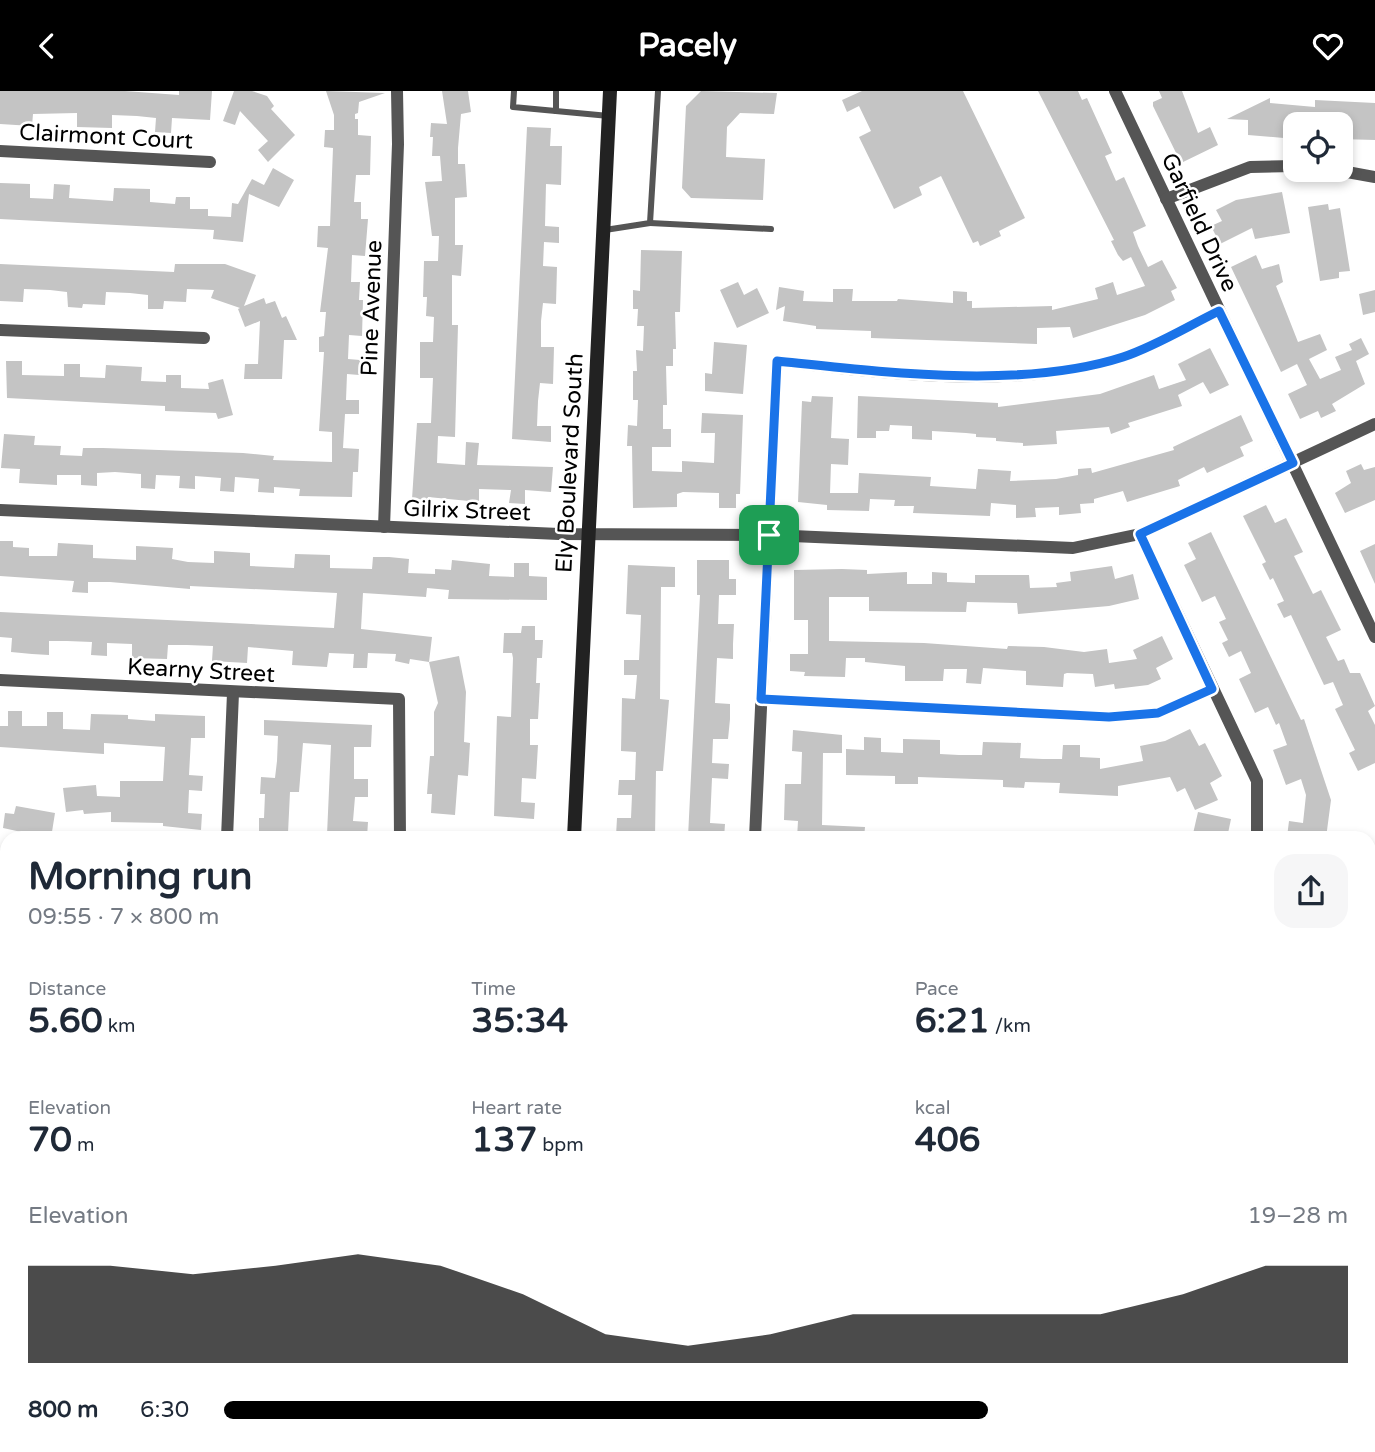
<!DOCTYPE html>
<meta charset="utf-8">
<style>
:root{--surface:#fff;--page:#f6f6f7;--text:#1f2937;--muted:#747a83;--accent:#000}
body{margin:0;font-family:"Varela Round",sans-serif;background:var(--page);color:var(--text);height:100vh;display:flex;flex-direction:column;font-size:26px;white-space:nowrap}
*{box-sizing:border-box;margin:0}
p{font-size:23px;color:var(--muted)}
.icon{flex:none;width:38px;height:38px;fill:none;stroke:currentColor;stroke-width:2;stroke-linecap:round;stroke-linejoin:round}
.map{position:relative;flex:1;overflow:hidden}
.side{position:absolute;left:0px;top:740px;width:1376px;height:621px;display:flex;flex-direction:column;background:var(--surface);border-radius:21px 21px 0 0;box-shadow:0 4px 10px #0003}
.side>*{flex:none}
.controls{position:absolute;left:1283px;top:21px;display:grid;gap:14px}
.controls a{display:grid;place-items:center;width:70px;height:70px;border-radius:14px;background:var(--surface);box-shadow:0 4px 10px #0003;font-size:35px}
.pin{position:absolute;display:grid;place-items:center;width:60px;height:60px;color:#fff;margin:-30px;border-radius:14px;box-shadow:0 4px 10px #0006}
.round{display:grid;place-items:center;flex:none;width:74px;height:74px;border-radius:21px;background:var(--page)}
.summary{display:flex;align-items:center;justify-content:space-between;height:119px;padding:0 28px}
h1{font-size:38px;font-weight:700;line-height:52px}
.metrics{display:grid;grid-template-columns:repeat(3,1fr);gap:10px;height:119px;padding:7px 28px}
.metrics div{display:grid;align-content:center}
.metrics b{font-size:35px;font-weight:700}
.metrics small{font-size:19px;font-weight:400}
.metrics p{font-size:19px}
.chart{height:196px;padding:14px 28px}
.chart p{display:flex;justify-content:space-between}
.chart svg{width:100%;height:126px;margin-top:7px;fill:var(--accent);opacity:.7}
ul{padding:0 28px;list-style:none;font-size:23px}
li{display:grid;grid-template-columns:112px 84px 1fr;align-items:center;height:52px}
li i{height:18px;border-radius:9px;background:var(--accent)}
header{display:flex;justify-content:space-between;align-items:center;height:91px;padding:0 28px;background:var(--accent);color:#fff;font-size:32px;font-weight:700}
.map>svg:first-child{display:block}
</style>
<header><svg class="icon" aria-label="back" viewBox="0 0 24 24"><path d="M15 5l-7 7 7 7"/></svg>Pacely<svg class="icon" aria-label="heart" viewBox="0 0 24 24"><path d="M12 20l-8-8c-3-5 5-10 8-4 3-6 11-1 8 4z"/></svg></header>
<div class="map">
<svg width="1375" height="1361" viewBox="0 0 1375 1361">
<rect width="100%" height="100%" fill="#fff"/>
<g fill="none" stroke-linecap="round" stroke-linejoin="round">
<g stroke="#a3a3a3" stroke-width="4.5">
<polyline points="0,1086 7,1094"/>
<polyline points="225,1354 230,1361"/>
</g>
</g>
<g fill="#c4c4c4">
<polygon points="0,0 125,0 179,4 179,0 212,0 210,29 172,27 171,42 155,41 156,27 137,25 112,24 112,37 77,36 77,22 33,23 32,35 0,33"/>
<polygon points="234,0 252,0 267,5 274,15 271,18 295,44 268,71 258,59 268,50 240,20 235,34 223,30"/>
<polygon points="326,0 385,2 359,11 358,22 355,23 355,28 358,28 358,44 371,45 370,84 356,84 354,111 361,111 361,128 368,128 365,165 352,164 351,191 360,191 359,209 363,209 362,245 349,244 348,268 360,269 359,284 347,283 346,309 359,309 359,323 345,323 343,357 359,358 358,381 353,381 352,406 299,405 300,398 274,396 274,402 258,401 259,388 235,386 234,401 220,400 221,387 195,385 195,398 179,397 180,385 156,384 155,398 141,397 141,383 115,381 97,382 97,395 81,394 81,384 57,384 57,394 19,392 20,378 1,377 4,343 35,345 34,354 61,355 60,364 82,365 83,357 103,357 243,362 274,365 273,369 332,371 332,341 319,340 324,261 319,261 319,246 324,245 326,221 320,221 328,157 317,156 318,135 330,135 333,57 324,56 325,39 334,39 334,24"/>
<polygon points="442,0 468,0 471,21 461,23 458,57 458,73 465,73 467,106 455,107 455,154 463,154 461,185 452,184 452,234 458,234 455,346 438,345 437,372 465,374 466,351 479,352 477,374 553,376 551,401 525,399 525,413 509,412 511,399 479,398 479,411 428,406 428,409 412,408 417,332 431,332 433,287 420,287 420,251 433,251 434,226 426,225 427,206 423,206 424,170 438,170 439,145 432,145 425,91 442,90 440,65 432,65 433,46 430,46 431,32 447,33"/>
<polygon points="701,0 777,2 774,23 740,22 727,36 726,66 765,68 763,109 691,107 682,97 686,15"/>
<polygon points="862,0 963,0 1025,127 999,140 1001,145 980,155 978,150 973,152 941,85 919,96 922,104 894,118 859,46 871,40 859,15 847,21 842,9"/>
<polygon points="1038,0 1078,0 1082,9 1087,7 1112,62 1105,65 1116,90 1124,86 1146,135 1133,141 1138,155 1148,176 1162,169 1177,197 1171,200 1175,209 1145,224 1073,247 1070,236 1037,237 1037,253 871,247 871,240 816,238 816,235 783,230 785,215 776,219 779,196 804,200 803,210 833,211 833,198 853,198 852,210 897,210 898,208 953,212 953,200 967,201 967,210 972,210 972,217 1052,215 1052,219 1098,208 1095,197 1113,191 1117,204 1145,195 1131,166 1123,170 1118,164 1111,150 1114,149"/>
<polygon points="1159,0 1182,0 1198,42 1210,36 1218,54 1181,72 1153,15 1153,11 1162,7"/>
<polygon points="1270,7 1270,12 1315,16 1315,9 1375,12 1375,49 1340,48 1340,33 1329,32 1295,33 1295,48 1248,44 1248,29 1227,28"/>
<polygon points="527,36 551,37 550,55 562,55 561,94 546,93 545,135 559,136 559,152 544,151 543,175 557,176 556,213 543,212 541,230 541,256 554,256 553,293 540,292 538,310 537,335 551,335 551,351 512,348"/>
<polygon points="273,77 294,89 279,116 249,103 243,151 213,148 214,139 0,128 0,92 30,93 30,107 53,108 54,93 70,94 69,107 113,110 114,97 150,98 150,111 175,113 176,106 190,106 190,118 208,118 208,125 231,126 232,112 238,113 252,88 264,94"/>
<polygon points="1282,101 1290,142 1255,148 1252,137 1220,153 1211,135 1222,130 1216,119 1236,109"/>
<polygon points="1328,113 1329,119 1340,117 1350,180 1339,181 1339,187 1320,190 1308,116"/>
<polygon points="641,159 682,160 680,221 675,221 676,258 673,258 673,275 666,275 667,314 663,314 663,338 671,338 671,356 652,356 652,380 682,381 682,370 714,372 715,342 701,342 702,322 743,324 740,403 736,403 736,417 719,417 719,402 683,401 677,403 677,416 633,417 632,355 627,355 628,334 637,335 638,309 633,309 633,280 637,280 636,259 643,260 644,235 637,235 638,218 633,218 633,199 640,200"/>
<polygon points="1256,164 1262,178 1279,173 1283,191 1276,195 1298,251 1320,243 1327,259 1309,268 1320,288 1341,279 1335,266 1352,259 1349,253 1361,247 1369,263 1356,270 1365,293 1332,313 1336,320 1321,327 1318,320 1300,328 1288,303 1307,294 1297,273 1281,281 1231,176"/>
<polygon points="0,173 174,181 175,173 225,173 256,184 244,215 264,207 266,213 275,210 282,227 286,225 297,249 284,249 282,288 244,288 245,273 258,273 260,230 245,236 238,218 240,217 211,207 214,199 187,198 186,211 164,210 163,218 148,218 148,204 130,202 106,201 105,214 83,213 82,217 68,216 67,201 50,199 24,198 23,211 0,210"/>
<polygon points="738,191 744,204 757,197 769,222 737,237 720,199"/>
<polygon points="1375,199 1375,221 1363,224 1359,203"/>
<polygon points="714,251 747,254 743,303 705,300 705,282 712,283"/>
<polygon points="1210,257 1229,294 1210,303 1203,291 1178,304 1182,315 1128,332 1130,336 1111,343 1109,336 1056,340 1057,353 1023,355 1023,352 996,350 996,347 976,346 976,343 966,342 932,340 932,349 912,348 912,335 890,334 889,340 876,340 876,347 857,347 858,305 998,312 998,316 1100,303 1154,284 1159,298 1186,289 1178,273"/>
<polygon points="6,270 22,270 22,284 64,285 64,273 80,273 80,286 105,287 106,274 142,276 141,290 166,291 166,284 181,284 181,297 209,298 208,292 223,288 233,324 218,328 216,322 165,320 165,315 7,307"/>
<polygon points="812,305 833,306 831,347 849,348 848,374 831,373 830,402 858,402 859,382 931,386 930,395 976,398 978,378 1011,380 1010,390 1056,388 1078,384 1078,378 1091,377 1092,382 1174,359 1173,356 1241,324 1253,350 1240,356 1244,365 1207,382 1204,376 1178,389 1180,395 1127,411 1123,400 1094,408 1094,412 1080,413 1081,422 1059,424 1059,416 1035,417 1036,426 1016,427 1016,414 991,412 990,425 913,422 914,415 894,415 895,409 870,408 869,420 827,419 827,414 798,411 802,310 811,311"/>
<polygon points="1361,373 1364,379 1375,376 1375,409 1345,422 1335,402 1351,392 1346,380"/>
<polygon points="1266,414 1275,432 1286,427 1303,461 1294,465 1313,503 1321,499 1341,539 1326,546 1338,570 1344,568 1350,582 1360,582 1375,615 1368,620 1375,634 1375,672 1358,680 1349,662 1355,659 1335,618 1343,614 1333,591 1324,594 1291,524 1284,527 1277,513 1284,510 1273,487 1270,489 1262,473 1266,471 1243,425"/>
<polygon points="1211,441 1301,629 1304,628 1331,709 1326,747 1287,746 1289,730 1303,732 1306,704 1301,688 1286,694 1273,659 1287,654 1279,632 1276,634 1268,616 1255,622 1239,588 1251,582 1241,560 1229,566 1222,552 1228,549 1219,531 1226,528 1215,505 1202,511 1184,474 1196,468 1188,452"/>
<polygon points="0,450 13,450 13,456 29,457 29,465 57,465 58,452 93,454 93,467 136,469 136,455 173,457 172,468 188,471 214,472 214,460 250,462 250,475 294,477 295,463 330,464 330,477 372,478 373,466 389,466 409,468 408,482 435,483 435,478 451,479 452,469 490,473 489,485 514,486 514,472 529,472 529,485 547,486 547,509 448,508 449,499 427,497 426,506 363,502 361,538 432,546 429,571 410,568 409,573 395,570 396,563 368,562 367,577 353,577 354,563 329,562 327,576 292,574 293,560 248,556 247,572 212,570 213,555 187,554 168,554 167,568 132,567 132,553 107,552 107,565 91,564 92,551 67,550 49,550 49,564 32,563 11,561 12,547 0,546 0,521 334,537 337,502 190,495 190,498 110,491 88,491 88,502 72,501 74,490 0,485"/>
<polygon points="1375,453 1375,493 1360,460"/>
<polygon points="697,469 729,469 729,488 736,488 736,504 719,504 718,533 734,533 733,553 733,568 717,567 715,612 730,613 730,628 728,648 713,648 712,672 729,673 728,688 712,687 710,732 725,733 724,747 688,746 700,504 697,504"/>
<polygon points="628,474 675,476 675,496 661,496 660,608 669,609 663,680 656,680 655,747 616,745 617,727 631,727 632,704 618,704 619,689 635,689 636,661 621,660 622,607 635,608 637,584 624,584 624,569 639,569 640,549 641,524 626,523"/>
<polygon points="1112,475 1115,488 1133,483 1139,508 1109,515 1018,523 1017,512 967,511 966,521 869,520 869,506 829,506 829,550 924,552 1007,558 1008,555 1044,556 1084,561 1107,558 1109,572 1137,568 1133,559 1162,545 1173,568 1156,577 1161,588 1148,594 1115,598 1114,593 1095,596 1093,583 1067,582 1064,583 1063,596 1026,594 1026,580 983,577 981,593 966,592 967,578 944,578 943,590 905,590 905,575 865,571 865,567 846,567 845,586 804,585 805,581 790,580 790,563 808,563 808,529 794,529 794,479 842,478 867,479 867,483 907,481 907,493 932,493 932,481 947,482 947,491 975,492 975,484 1029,484 1030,497 1057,496 1056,492 1071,490 1070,481"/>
<polygon points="522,535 535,535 535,549 543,549 542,567 537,567 536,592 540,592 538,628 530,628 530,654 538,654 536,688 522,687 521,711 535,712 534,728 494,725 497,625 511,626 513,567 512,562 503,562 504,542 521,542"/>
<polygon points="459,565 466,601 464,651 470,652 468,685 458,684 455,724 431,722 432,703 427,703 428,690 430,665 434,665 434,621 438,612 429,571"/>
<polygon points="8,620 22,620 22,635 47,635 47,621 63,621 63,638 90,639 91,623 128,624 128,628 155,630 155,623 205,625 205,647 191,647 189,684 203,685 202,700 189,699 188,722 202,723 201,739 163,735 163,732 111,731 111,721 84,723 83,719 66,721 63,697 96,694 97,705 120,706 120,690 163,690 165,656 104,652 104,663 0,656 0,635 8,635"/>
<polygon points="264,629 372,634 371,656 354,656 354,688 368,688 368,706 355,706 353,730 368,731 367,746 327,744 331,654 303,652 299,701 290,701 288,742 259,740 259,727 264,727 265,703 260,703 261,686 275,687 277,670 278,645 264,644"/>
<polygon points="1190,638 1199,655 1205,652 1222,685 1210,692 1218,709 1195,719 1185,697 1177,701 1170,686 1118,695 1118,705 1059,702 1060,692 1025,691 1024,697 1003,696 1003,689 918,686 918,693 895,693 895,685 846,684 846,658 864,659 864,646 881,647 881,661 903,662 903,648 940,649 940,663 959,664 982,664 983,651 1021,652 1020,667 1043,668 1062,668 1063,654 1080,654 1080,666 1100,667 1100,678 1143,670 1140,655 1165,650"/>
<polygon points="793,639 842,644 842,662 823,662 822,734 865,736 864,747 797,747 798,730 784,729 785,693 801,693 802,661 792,660"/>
<polygon points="16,715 55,722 51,747 24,747 26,742 3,737 5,722 14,723"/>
<polygon points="1198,721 1231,728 1227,747 1192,747"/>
</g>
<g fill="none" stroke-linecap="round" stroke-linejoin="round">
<g stroke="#777" stroke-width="2.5" stroke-dasharray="2 3.5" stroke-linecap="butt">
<polyline points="0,1056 7,1064"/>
<polyline points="251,1354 256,1361"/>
</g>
<g stroke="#555" stroke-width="6">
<polyline points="514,0 513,16 609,25"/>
<polyline points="556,20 556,0"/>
<polyline points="650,132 771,138"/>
<polyline points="605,139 650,132 658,0"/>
</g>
<g stroke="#555" stroke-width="12">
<polyline points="1115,0 1375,546"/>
<polyline points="0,60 210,71"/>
<polyline points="1336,79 1375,86"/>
<polyline points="1166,108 1250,76 1295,75"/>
<polyline points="0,239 204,247"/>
<polyline points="0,419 559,443 769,444 1073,457 1140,443 1375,333"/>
<polyline points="384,436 398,53 397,0"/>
<polyline points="1140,443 1257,690 1257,747"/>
<polyline points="0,589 399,608 400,747"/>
<polyline points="761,608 1109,626 1158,622 1212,598"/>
<polyline points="227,747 233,602"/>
<path d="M755,747L777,270C885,282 1018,300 1122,266C1155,255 1188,235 1219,220"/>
<polyline points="1368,922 1375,919"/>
<polyline points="0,926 7,934"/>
<polyline points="1368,1030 1375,1049"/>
<polyline points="1368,1162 1375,1162"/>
<polyline points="0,1237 7,1246"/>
<polyline points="85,1354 89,1361"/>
<polyline points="360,1354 365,1361"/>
<polyline points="748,1361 748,1354"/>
<polyline points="922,1361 923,1354"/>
<polyline points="1121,1361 1122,1354"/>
<polyline points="1338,1361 1338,1356"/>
</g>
<g stroke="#222" stroke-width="14">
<polyline points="574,747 610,0"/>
<polyline points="554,1361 554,1354"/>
</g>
</g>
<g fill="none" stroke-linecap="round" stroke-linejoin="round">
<g stroke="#fff" stroke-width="14">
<path id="route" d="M1219,220L1293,372L1140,443L1212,598L1158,622L1109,626L761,608L777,270C882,281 1021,299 1123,266C1156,255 1188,235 1219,220Z"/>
</g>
<use href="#route" stroke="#1a73e8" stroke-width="9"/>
</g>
<g text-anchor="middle" stroke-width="5" stroke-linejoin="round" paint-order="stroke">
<g font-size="23" fill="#000" stroke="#fff">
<text transform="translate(106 45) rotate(3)" y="8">Clairmont Court</text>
<text transform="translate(1200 131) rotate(65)" y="8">Garfield Drive</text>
<text transform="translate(371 217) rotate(-88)" y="8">Pine Avenue</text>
<text transform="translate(569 372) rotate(-87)" y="8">Ely Boulevard South</text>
<text transform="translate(467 419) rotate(2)" y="8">Gilrix Street</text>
<text transform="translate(201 579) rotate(3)" y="8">Kearny Street</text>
</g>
</g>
</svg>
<div class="controls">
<a><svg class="icon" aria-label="locate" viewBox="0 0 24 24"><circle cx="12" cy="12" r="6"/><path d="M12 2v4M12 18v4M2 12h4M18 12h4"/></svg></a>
</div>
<div class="pin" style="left:769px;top:444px;background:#1e9e55"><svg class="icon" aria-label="arrive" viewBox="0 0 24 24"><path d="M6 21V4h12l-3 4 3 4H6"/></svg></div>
<section class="side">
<div class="summary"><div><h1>Morning run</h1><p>09:55 · 7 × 800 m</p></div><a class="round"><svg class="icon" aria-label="share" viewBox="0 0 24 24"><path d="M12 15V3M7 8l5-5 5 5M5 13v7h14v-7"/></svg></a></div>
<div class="metrics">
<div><p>Distance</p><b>5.60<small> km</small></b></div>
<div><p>Time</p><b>35:34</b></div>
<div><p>Pace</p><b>6:21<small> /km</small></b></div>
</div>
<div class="metrics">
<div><p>Elevation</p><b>70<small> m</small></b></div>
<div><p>Heart rate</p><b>137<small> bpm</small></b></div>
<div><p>kcal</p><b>406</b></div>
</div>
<div class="chart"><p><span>Elevation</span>19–28 m</p>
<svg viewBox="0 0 160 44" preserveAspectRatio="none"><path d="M0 44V10L10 10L20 13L30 10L40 6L50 10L60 20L70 34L80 38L90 34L100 27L110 27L120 27L130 27L140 20L150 10L160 10V44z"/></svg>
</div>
<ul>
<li><b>800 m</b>6:30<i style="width:68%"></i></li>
</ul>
</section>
</div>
